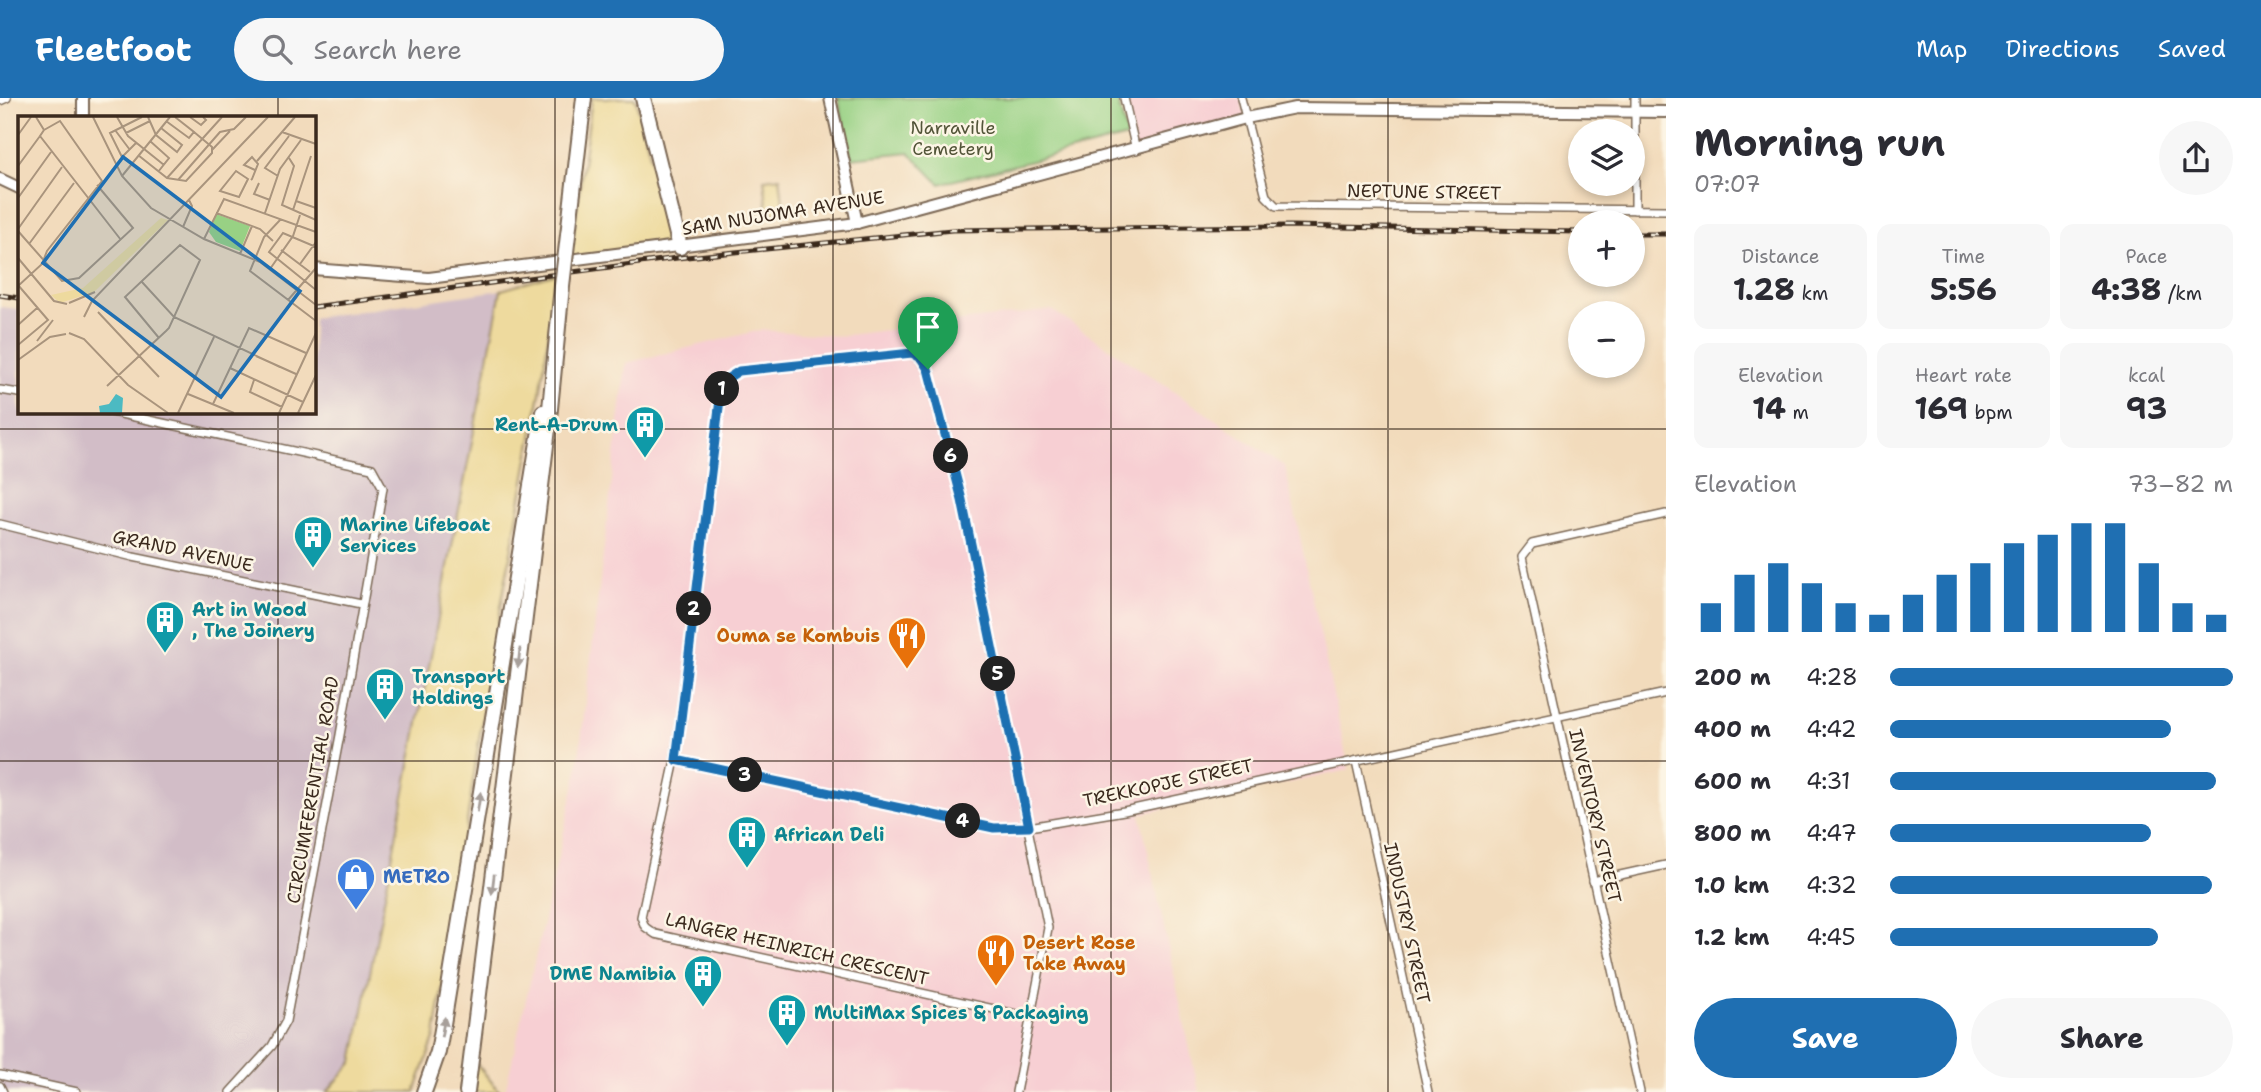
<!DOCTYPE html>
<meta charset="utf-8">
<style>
:root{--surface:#fff;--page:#f7f7f7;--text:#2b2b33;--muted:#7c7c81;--accent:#1f6fb2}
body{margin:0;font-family:"Shantell Sans",sans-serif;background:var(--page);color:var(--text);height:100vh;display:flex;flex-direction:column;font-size:26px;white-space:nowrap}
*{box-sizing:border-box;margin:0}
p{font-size:23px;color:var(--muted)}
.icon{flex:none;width:38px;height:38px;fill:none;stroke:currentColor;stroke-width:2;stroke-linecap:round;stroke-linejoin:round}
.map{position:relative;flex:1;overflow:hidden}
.panel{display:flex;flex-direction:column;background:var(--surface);width:595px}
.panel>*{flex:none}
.fabs{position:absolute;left:1568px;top:21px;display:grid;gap:14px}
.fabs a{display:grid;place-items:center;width:77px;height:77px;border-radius:50%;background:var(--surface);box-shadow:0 4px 10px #0003;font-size:35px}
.pin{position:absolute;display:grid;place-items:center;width:60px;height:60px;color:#fff;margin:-72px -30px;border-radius:50% 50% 50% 0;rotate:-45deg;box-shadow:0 0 7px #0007}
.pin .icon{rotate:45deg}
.km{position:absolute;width:35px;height:35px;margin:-18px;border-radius:50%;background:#222;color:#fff;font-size:19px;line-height:35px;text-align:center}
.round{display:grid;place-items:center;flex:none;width:74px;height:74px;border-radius:37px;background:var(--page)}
.summary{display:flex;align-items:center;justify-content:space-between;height:119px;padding:0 28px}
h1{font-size:38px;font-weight:700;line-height:52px}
.figures{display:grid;grid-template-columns:repeat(3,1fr);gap:10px;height:119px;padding:7px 28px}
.figures div{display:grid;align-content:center;border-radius:14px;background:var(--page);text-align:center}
.figures b{font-size:30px;font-weight:700}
.figures small{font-size:19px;font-weight:400}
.figures p{font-size:19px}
.chart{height:196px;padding:14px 28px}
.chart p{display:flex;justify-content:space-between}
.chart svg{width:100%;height:126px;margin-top:7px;stroke:var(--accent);stroke-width:6}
.primary-button{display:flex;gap:14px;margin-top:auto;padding:14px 28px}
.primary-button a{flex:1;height:80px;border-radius:42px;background:var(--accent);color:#fff;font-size:28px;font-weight:700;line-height:80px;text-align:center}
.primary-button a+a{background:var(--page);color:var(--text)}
ul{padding:0 28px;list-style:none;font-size:23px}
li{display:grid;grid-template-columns:112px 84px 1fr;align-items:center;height:52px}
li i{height:18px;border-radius:9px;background:var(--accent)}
header{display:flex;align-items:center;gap:42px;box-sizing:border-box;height:98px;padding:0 35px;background:var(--accent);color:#fff}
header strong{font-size:33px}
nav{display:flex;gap:38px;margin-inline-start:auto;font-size:24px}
.search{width:490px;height:63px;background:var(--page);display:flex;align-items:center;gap:18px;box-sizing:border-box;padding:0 24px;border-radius:38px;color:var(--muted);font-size:26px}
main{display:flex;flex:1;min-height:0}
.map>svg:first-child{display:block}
</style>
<header>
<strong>Fleetfoot</strong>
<div class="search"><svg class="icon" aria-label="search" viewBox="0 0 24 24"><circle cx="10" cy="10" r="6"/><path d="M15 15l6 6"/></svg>Search here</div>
<nav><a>Map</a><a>Directions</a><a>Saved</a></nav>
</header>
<main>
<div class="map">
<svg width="1666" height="994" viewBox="0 0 1666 994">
<rect width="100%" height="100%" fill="#fcf5e5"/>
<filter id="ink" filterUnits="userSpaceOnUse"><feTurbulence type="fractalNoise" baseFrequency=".0143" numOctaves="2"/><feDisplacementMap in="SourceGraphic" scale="14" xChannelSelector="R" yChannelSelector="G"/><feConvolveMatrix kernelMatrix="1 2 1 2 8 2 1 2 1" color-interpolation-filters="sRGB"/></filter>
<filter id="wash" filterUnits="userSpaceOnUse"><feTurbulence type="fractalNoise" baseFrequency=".00686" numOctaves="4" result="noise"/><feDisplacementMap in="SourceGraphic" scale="28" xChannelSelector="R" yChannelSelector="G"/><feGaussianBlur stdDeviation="1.57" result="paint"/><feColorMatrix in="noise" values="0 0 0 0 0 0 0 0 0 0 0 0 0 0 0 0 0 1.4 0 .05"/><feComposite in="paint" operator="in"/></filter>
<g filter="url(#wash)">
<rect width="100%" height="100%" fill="#f2dbbc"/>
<g fill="#f7cfd3">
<polygon points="1124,0 1241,0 1246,20 1136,52"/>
<polygon points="1052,212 1285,368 1349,672 1140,716 1199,994 505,994 577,676 626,265 761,232 839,238"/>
</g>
<polygon fill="#d2bdc7" points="501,192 353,964 327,994 0,994 0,209 19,211 19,313 313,313 313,220"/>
<polygon fill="#98d184" stroke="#6a7e51" stroke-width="2" points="838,0 1117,0 1127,39 940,86 909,54 851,60"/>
<g fill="#eeda9e" stroke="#94825e" stroke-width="2">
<polygon points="592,0 634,0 636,3 669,131 662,147 570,161"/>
<polygon points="780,79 784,113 768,115 764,81"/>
<polygon points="557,176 542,284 490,569 435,938 415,994 327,994 353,964 501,192"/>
<polygon points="475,964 500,994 470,994"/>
</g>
</g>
<g filter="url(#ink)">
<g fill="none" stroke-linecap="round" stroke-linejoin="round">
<g stroke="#7b6855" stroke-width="10">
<g id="street">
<polyline points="1124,0 1136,52"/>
<polyline points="1241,0 1266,98 1276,108 1666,112"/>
<polyline points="1635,0 1635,112"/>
<polyline points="0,3 7,0"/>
<polyline points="0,292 19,295"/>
<polyline points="107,313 372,370 383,390 340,637 286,923 272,948 230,994"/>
<polyline points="0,426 133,459 361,506"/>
<polyline points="675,662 994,730 1029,729 1124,713 1666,595"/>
<polyline points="1356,663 1428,994"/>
<polyline points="1593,783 1666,767"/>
<polyline points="0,977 77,994"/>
<polyline points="0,988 3,994"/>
<polyline points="1016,994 1048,830 962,402 928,271 921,260 911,255 739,273 728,280 721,293 675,662 641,819 645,829 655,836 1030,919"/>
<polyline points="1640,994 1522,459 1532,446 1666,416"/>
</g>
</g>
<g stroke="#7b6855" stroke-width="14">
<g id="secondary">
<polyline points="830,0 857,125"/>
<polyline points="83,19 83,0"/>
<polyline points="0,81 19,90"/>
<polyline points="313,171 429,180 857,125 1246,20 1295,10 1666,14"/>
</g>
</g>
<g stroke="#7b6855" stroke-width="18">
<g id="highway">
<polyline points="643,0 680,149"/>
<polyline points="568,137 584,0"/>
<polyline points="424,994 438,954 443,926 543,314"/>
<polyline points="467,994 548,331 562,188"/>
</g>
</g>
<use href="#street" stroke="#fff" stroke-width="7"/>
<use href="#secondary" stroke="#fff" stroke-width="10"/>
<use href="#highway" stroke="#fff" stroke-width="14"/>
<g stroke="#3b2a1e" stroke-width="5">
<g id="rail">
<polyline points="1633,136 1666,136"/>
<polyline points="0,197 19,200"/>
<polyline points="313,209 677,160 952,132 1290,128 1580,134"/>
</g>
</g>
<use href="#rail" stroke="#fcf5e5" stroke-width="2.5" stroke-dasharray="8" stroke-linecap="butt"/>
<g stroke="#7b6855" stroke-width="18" stroke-linecap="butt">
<polyline id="highway-bridge" points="562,188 568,137"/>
</g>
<use href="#highway-bridge" stroke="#fff" stroke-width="14"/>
</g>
<defs><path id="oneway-solid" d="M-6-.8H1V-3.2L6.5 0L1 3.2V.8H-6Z" transform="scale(1.75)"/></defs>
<g fill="#a79f9a">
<use href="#oneway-solid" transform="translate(519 560) rotate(96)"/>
<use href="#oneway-solid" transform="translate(479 704) rotate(-81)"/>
<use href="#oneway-solid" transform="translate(493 786) rotate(97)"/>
<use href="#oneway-solid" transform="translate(443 929) rotate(-80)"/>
</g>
</g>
<g fill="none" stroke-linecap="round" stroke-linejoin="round" filter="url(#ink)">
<g stroke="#fff" stroke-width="14">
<polygon id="route" points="912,255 921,260 928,271 962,402 1029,729 994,730 676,662 721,293 728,280 739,273"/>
</g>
<use href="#route" stroke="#1f6fb2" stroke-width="9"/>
</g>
<path fill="none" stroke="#3b2a1e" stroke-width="2" stroke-opacity="0.55" d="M278,0V19M555,0V994M833,0V994M1111,0V994M1388,0V994M278,313V994M0,331H1666M0,663H1666"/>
<defs>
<g id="building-pin" transform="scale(2.0125)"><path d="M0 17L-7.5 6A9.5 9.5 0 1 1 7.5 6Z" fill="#0f9aa8" stroke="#fcf5e5"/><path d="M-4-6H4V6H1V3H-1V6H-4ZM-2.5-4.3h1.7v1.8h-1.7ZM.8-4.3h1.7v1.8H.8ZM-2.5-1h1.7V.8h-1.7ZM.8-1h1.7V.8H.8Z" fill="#fff"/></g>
<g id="restaurant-pin" transform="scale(2.0125)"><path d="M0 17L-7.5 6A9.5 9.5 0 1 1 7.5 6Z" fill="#e8710a" stroke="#fcf5e5"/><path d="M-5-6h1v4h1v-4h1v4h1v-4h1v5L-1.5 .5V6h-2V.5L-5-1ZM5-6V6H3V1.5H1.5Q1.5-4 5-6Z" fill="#fff"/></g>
<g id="shop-pin" transform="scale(2.0125)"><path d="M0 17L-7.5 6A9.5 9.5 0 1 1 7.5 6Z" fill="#3f7fe0" stroke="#fcf5e5"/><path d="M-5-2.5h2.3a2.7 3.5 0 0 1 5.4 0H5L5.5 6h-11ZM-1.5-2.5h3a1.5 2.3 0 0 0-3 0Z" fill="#fff"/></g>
</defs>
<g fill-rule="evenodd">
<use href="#building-pin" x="645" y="327"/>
<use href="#building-pin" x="313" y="437"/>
<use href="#building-pin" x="165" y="522"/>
<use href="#restaurant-pin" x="907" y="538"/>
<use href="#building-pin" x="385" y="589"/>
<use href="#building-pin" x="747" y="737"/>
<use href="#shop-pin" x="356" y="779"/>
<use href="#restaurant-pin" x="996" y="855"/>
<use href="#building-pin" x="703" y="876"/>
<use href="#building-pin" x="787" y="915"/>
</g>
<g text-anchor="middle" stroke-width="5" stroke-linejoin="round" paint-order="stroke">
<g font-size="18" fill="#525438" stroke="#fcf5e5">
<text x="953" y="36">Narraville<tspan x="953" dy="21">Cemetery</tspan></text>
</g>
<g font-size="18" fill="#3b2a1e" stroke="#fcf5e5">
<text transform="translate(1424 94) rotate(1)" y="6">NEPTUNE STREET</text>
<text transform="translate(783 115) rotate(-9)" y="6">SAM NUJOMA AVENUE</text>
<text transform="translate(183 453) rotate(12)" y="6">GRAND AVENUE</text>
<text transform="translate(1168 685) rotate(-12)" y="6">TREKKOPJE STREET</text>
<text transform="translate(313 692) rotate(-80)" y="6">CIRCUMFERENTIAL ROAD</text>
<text transform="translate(1595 718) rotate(77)" y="6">INVENTORY STREET</text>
<text transform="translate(1407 825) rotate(78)" y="6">INDUSTRY STREET</text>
<text transform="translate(797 851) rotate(13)" y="6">LANGER HEINRICH CRESCENT</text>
</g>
<g font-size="18" font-weight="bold" fill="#0d838f" stroke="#fcf5e5" text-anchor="start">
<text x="618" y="333" text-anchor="end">Rent-A-Drum</text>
<text x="340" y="433">Marine Lifeboat<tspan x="340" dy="21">Services</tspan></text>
<text x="192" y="518">Art in Wood<tspan x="192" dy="21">, The Joinery</tspan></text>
<text x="412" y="585">Transport<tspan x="412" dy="21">Holdings</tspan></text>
<text x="774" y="743">African Deli</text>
<text x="676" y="882" text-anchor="end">DME Namibia</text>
<text x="814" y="921">MultiMax Spices &amp; Packaging</text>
</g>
<g font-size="18" font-weight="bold" fill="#c56008" stroke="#fcf5e5" text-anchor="end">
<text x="880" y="544">Ouma se Kombuis</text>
<text x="1023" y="851" text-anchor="start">Desert Rose<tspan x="1023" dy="21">Take Away</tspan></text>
</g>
<g font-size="18" font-weight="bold" fill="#366cbe" stroke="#fcf5e5" text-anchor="start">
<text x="383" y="785">METRO</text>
</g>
</g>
<g transform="translate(18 18)">
<rect width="298" height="298" fill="#f2dbbc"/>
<path d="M198,98L232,110L222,135L198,126L191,116Z" fill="#98d184"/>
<path d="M143,102L150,104L76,176L42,187L33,179L65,172Z" fill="#eeda9e"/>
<path d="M98,278L105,282L104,297H82L81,290L91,288Z" fill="#4cbac2"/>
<path fill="none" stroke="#a9947d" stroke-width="2" d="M18,1L26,14L22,20L103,124M75,1L104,60L133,92L186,123L242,146L298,189M99,1L110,20L146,49M130,1L138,19L159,36L164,29L143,12M172,1L183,9L188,4L185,1M148,5L171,22L176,16L157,1M97,14L112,34M264,16L298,28M108,17L132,5M0,19L13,1M132,25L151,42L140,56M118,27L104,41L92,17L124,1M194,34L212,15M120,39L149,62L168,65L194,37V31L176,16M271,42L276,50L264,89L298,104M239,45L277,1M0,50L22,20M218,55L230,63L221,81L202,75ZM104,60L152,1M260,60L247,52L271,20M149,62L204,1M160,64L202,16L216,13L228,1M233,64L234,63L240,48L234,41L226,49L237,54M241,67L236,78L252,84M0,82L33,36M278,85L298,92M275,94L293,40M198,97L242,113L255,125M247,97L262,53L283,24M263,103L246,121L232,155L298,205M165,111L174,90L171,84M0,113L44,51M0,115L44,165L61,162L115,112L79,69M186,123L206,83L298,116M11,128L56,67M298,131L265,117L251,136L298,174M263,134L292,156M222,138L234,110M0,142L36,185L49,188M282,148L298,126M252,153L275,120L282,99M124,166L156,201L262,251M0,169L30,204L0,229M0,170L24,148L29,135L84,65L42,5L26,14M270,184L298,152M51,187L77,176M80,196L141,261M66,201L74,185L250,1M0,209L19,192M51,217L66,223L110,269L150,297M19,225L35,204M238,240L278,258M0,244L32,221L48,218M212,252L285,286M236,264L232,276L264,291M89,270L148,215L151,212L182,144L162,129L107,181L141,222M170,278L216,297M195,288L231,212L288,237M160,297L196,221M261,297L298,217M280,297L298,259"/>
<path fill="#1f6fb2" fill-opacity="0.15" stroke="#1f6fb2" stroke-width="3.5" d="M105,41L282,175L203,281L25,147Z"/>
<rect width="298" height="298" fill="none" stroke="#3b2a1e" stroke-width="3.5"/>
</g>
</svg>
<div class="fabs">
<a><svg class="icon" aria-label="layers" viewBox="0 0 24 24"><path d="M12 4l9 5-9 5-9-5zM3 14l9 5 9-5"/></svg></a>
<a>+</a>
<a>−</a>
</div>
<div class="pin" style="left:928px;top:271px;background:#1e9e55"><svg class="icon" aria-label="arrive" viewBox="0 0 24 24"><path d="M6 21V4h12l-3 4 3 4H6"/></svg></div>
<b class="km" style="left:722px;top:291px">1</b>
<b class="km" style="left:694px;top:511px">2</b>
<b class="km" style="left:745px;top:677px">3</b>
<b class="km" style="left:963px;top:723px">4</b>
<b class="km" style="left:998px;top:576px">5</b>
<b class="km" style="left:951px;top:358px">6</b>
</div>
<section class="panel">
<div class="summary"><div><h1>Morning run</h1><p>07:07</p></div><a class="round"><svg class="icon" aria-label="share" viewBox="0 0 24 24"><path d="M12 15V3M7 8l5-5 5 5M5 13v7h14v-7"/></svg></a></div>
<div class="figures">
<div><p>Distance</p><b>1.28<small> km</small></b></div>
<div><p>Time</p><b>5:56</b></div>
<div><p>Pace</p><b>4:38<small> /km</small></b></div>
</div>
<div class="figures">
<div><p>Elevation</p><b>14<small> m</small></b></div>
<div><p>Heart rate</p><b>169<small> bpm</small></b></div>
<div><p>kcal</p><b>93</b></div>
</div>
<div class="chart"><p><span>Elevation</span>73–82 m</p>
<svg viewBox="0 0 160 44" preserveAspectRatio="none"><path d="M5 44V34M15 44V24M25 44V20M35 44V27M45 44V34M55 44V38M65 44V31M75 44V24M85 44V20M95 44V13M105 44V10M115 44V6M125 44V6M135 44V20M145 44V34M155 44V38"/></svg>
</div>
<ul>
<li><b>200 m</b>4:28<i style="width:100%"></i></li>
<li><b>400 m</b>4:42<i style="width:82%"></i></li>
<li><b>600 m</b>4:31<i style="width:95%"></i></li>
<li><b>800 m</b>4:47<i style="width:76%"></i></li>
<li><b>1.0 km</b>4:32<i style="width:94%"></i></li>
<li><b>1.2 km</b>4:45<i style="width:78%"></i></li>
</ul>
<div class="primary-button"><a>Save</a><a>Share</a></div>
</section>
</main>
